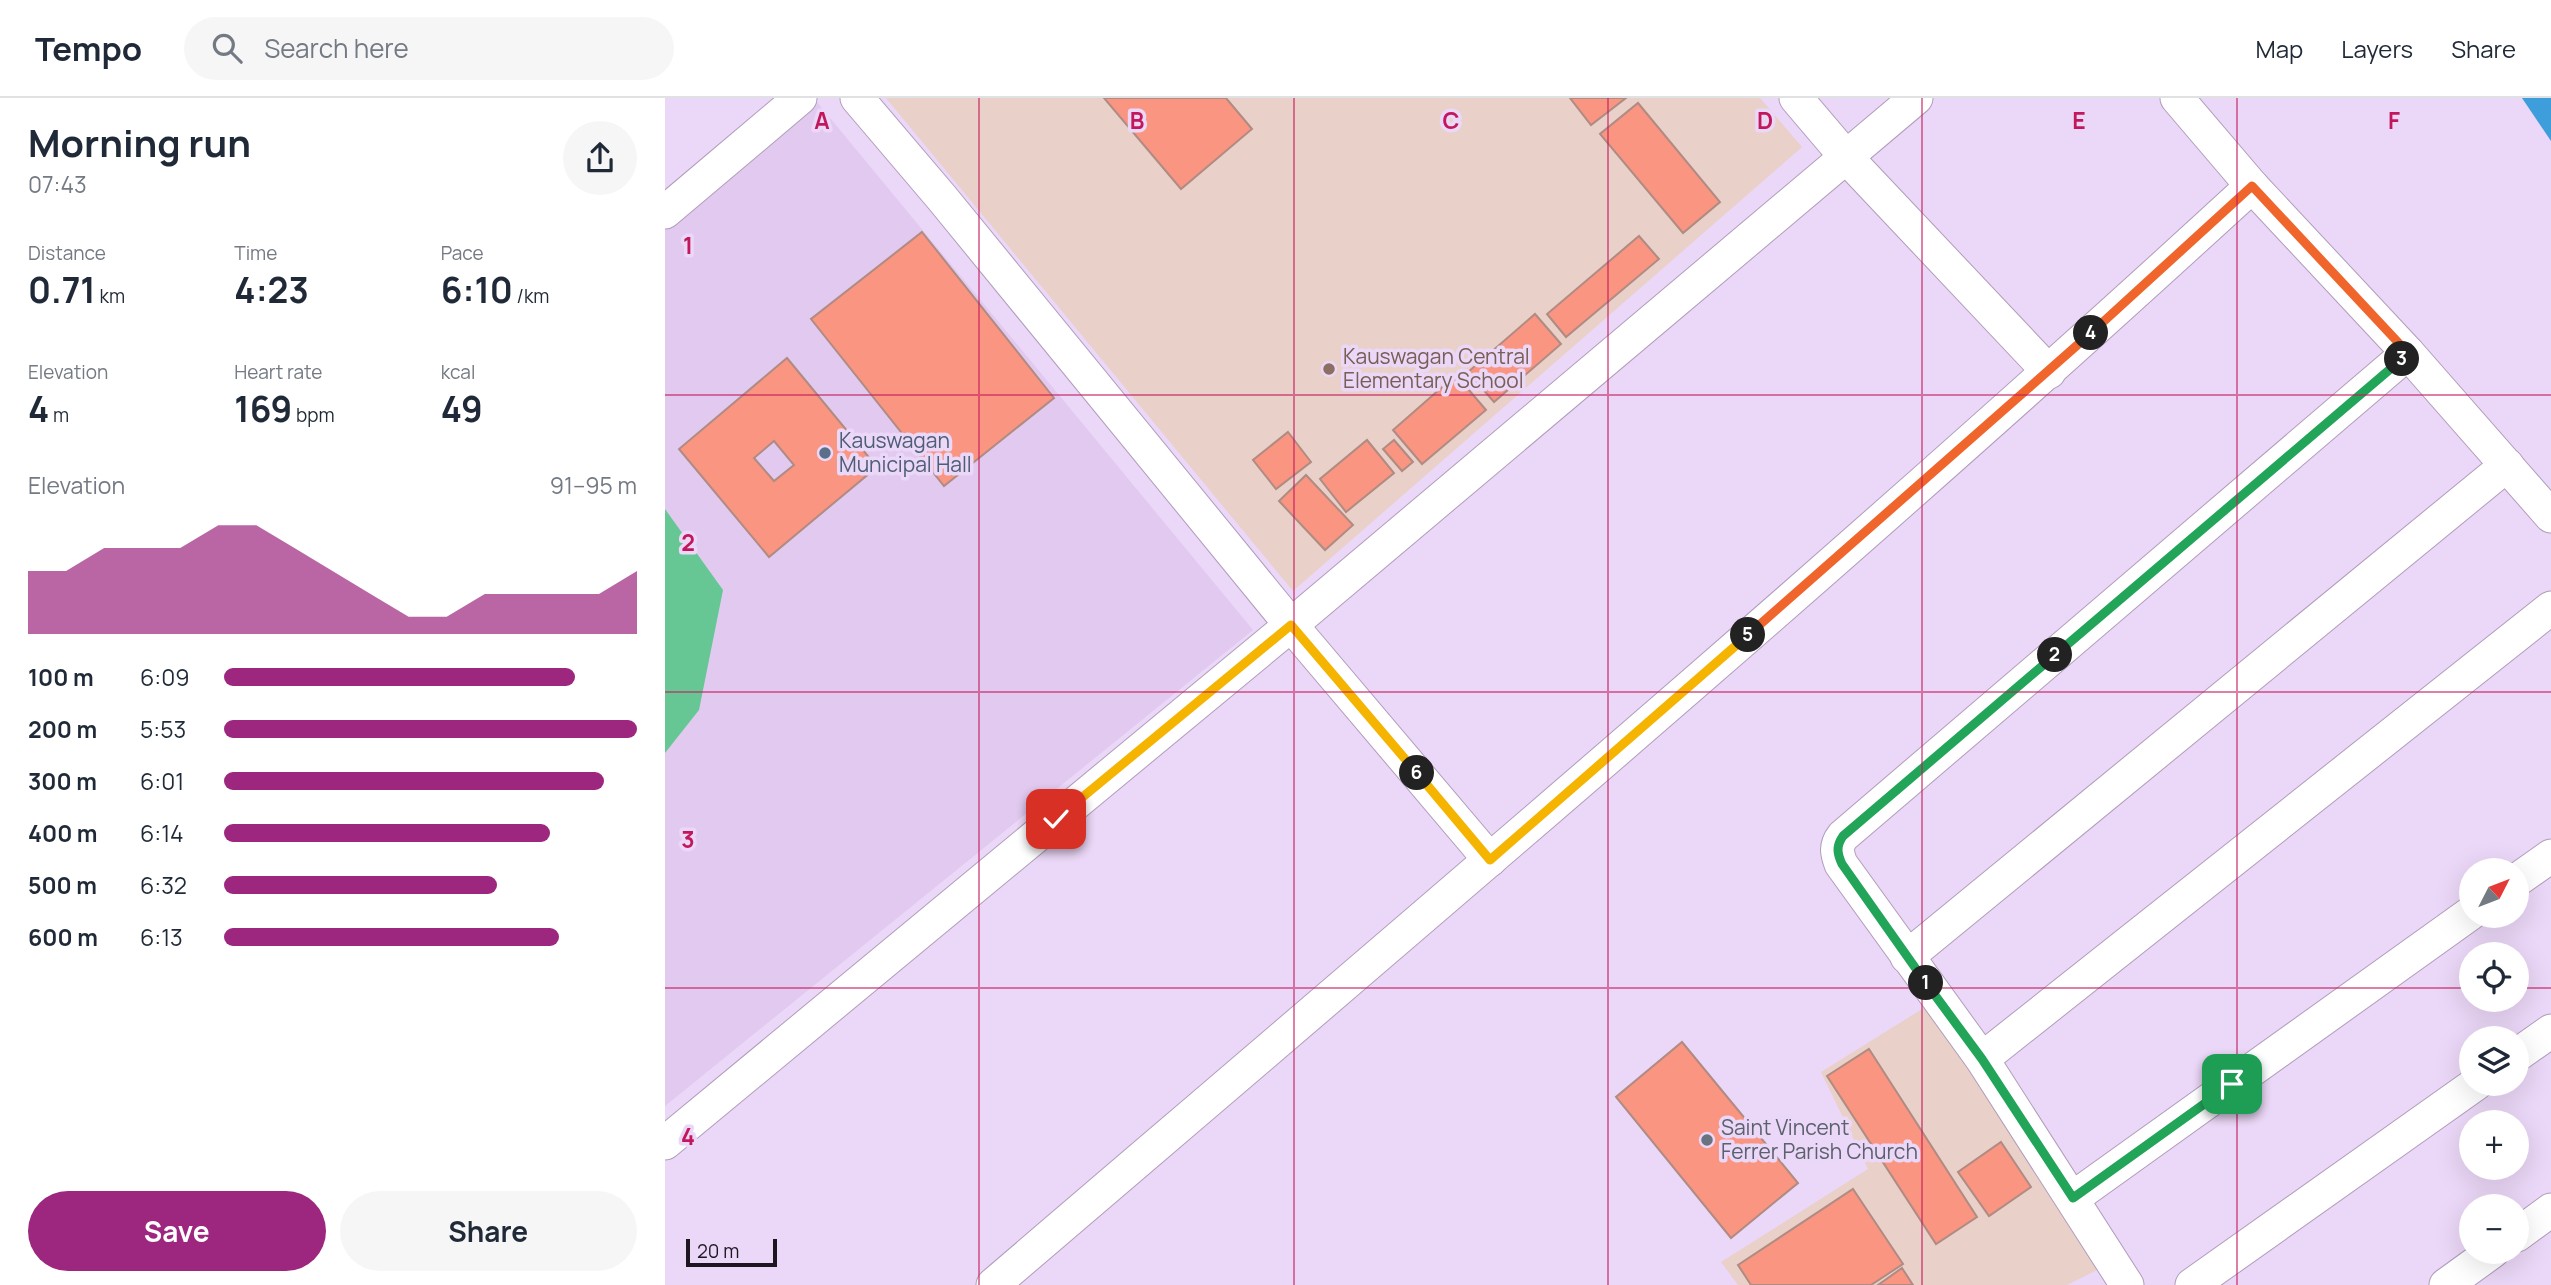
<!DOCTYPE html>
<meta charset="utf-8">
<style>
:root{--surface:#fff;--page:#f6f6f7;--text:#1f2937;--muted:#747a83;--line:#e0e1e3;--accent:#9d267f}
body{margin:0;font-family:Manrope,sans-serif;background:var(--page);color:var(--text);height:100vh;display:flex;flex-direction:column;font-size:26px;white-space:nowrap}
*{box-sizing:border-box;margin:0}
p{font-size:23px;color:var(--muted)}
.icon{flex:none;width:38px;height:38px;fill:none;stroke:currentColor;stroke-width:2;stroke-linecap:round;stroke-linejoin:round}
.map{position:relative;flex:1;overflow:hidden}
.side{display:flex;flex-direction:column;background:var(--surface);width:665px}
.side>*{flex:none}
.needle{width:46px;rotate:48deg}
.buttons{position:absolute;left:1794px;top:760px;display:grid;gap:14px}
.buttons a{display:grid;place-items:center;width:70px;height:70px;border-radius:50%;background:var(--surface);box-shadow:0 7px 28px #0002;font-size:35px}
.scale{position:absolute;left:21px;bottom:18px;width:91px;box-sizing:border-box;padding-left:7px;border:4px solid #1d1621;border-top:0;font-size:19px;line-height:24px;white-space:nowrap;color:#1d1621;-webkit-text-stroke:5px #ebd7f7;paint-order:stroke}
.pin{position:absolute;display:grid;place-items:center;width:60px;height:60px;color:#fff;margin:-30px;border-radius:14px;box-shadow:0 4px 10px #0006}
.km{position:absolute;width:35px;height:35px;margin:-18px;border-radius:50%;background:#222;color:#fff;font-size:19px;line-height:35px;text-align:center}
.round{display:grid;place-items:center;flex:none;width:74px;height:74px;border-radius:37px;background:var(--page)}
.head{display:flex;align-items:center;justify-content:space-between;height:119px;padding:0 28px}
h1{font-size:38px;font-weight:700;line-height:52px}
.stats{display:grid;grid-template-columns:repeat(3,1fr);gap:10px;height:119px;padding:7px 28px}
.stats div{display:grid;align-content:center}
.stats b{font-size:35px;font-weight:700}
.stats small{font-size:19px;font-weight:400}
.stats p{font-size:19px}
.chart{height:196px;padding:14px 28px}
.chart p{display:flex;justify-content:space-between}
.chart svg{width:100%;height:126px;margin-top:7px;fill:var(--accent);opacity:.7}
.action{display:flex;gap:14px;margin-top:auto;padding:14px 28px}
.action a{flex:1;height:80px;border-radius:42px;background:var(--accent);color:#fff;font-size:28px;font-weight:700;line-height:80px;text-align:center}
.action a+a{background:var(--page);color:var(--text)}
ul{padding:0 28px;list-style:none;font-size:23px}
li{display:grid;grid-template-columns:112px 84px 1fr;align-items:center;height:52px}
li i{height:18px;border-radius:9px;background:var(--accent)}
header{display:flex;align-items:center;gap:42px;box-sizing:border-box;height:98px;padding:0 35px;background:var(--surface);border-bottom:2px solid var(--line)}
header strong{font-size:33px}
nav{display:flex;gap:38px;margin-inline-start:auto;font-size:24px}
.search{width:490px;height:63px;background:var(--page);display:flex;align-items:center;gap:18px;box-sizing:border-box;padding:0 24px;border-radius:38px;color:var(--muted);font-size:26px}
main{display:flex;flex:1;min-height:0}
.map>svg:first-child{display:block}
</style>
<header>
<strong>Tempo</strong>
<div class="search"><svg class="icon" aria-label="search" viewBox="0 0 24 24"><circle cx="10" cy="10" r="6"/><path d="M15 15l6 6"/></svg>Search here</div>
<nav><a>Map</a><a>Layers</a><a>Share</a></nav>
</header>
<main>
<section class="side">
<div class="head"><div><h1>Morning run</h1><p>07:43</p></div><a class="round"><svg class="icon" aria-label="share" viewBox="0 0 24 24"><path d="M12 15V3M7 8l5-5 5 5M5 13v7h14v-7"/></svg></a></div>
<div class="stats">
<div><p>Distance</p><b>0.71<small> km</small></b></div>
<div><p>Time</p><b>4:23</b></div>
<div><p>Pace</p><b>6:10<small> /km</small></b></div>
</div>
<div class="stats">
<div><p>Elevation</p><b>4<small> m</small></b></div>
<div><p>Heart rate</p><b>169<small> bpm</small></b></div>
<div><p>kcal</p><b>49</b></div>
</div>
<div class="chart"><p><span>Elevation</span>91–95 m</p>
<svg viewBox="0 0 160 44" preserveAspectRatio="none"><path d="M0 44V22L10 22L20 14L30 14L40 14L50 6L60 6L70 14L80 22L90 30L100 38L110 38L120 30L130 30L140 30L150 30L160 22V44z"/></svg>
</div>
<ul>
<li><b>100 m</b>6:09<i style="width:85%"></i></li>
<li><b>200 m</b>5:53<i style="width:100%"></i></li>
<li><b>300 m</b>6:01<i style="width:92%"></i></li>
<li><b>400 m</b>6:14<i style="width:79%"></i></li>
<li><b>500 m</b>6:32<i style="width:66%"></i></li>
<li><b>600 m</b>6:13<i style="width:81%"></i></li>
</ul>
<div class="action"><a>Save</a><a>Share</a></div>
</section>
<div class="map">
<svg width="1886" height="1187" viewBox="0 0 1886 1187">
<rect width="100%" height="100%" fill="#ebd7f7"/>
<polygon fill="#e1c9ef" points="151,3 588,532 0,1008 0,128"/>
<g fill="#e9d0c8">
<polygon points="221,0 1095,0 1137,49 628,493"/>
<polygon points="1262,908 1436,1170 1402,1187 1073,1187 1056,1164 1203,1071 1156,974"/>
</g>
<polygon fill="#66c794" points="0,411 58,492 34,612 0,655"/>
<polygon fill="#3e9edb" points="1857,0 1886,0 1886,43"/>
<g fill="#fa9581" stroke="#b08b83" stroke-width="2" fill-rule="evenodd">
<polygon points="439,0 561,0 587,31 516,91"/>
<polygon points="905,0 961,0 926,27"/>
<polygon points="973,5 1055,104 1018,135 935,36"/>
<polygon points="257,134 389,300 279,388 146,221"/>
<polygon points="974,138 994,161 901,239 882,216"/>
<polygon points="870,216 896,246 829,304 803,274"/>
<path d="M122,260L212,369L104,459L14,351ZM109,343L129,367L109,383L89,360Z"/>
<polygon points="791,277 821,312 757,366 728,332"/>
<polygon points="623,334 646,364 611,391 588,362"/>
<polygon points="702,342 729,375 681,414 655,381"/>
<polygon points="729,342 748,364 737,373 718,351"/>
<polygon points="641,377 688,427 660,452 614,403"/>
<polygon points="1017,944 1133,1085 1066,1140 951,999"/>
<polygon points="1204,951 1312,1119 1271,1146 1162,978"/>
<polygon points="1336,1044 1366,1089 1324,1118 1293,1074"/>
<polygon points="1188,1091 1238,1166 1206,1187 1086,1187 1073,1167"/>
<polygon points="1237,1170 1248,1187 1213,1187"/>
</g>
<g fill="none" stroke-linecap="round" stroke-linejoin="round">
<g stroke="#b09dbb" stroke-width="35">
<g id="minor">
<polyline points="192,0 277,100 626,527 825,762"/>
<polyline points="1131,0 1182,60 1384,274"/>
<polyline points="1512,0 1587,88 1743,255 1886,418"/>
<polyline points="0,114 135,0"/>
<polyline points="1852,782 1886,758"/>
<polyline points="1242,859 1842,367"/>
<polyline points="1852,957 1886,933"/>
<polyline points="1317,961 1886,510"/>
<polyline points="0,1045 626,527 1251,0"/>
<polyline points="1408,1100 1806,815"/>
<polyline points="1852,1137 1886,1112"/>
<path d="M328,1187C751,825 1177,465 1587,88"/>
<path d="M1462,1187L1317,961L1176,766C1172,755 1170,748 1178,738L1743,255"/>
<polyline points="1527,1187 1812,985"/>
<polyline points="1781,1187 1828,1153"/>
</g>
</g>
<use href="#minor" stroke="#fff" stroke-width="33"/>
</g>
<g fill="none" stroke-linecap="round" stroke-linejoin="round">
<g stroke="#fff" stroke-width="14">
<polyline id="split-1" points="1261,885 1317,961 1408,1100 1567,986"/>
</g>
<g stroke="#fff" stroke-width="14">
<path id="split-2" d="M1261,885L1177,766C1172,755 1171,748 1178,738L1390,557"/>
</g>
<g stroke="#fff" stroke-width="14">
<polyline id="split-3" points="1390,557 1737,261"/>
</g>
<g stroke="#fff" stroke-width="14">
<polyline id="split-4" points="1426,235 1587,88 1743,255 1737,261"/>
</g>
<g stroke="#fff" stroke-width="14">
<polyline id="split-5" points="1083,537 1426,235"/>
</g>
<g stroke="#fff" stroke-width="14">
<polyline id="split-6" points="752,675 825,762 1083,537"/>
</g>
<g stroke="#fff" stroke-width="14">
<polyline id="split-7" points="391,721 626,527 752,675"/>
</g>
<use href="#split-1" stroke="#22a559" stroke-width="9"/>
<use href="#split-2" stroke="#22a559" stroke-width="9"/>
<use href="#split-3" stroke="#22a559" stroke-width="9"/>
<use href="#split-4" stroke="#f0652b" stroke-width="9"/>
<use href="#split-5" stroke="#f0652b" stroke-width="9"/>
<use href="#split-6" stroke="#f5b400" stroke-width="9"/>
<use href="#split-7" stroke="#f5b400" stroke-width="9"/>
</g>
<path fill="none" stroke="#c2185b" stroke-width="2" stroke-opacity="0.55" d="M314,0V1187M629,0V1187M943,0V1187M1257,0V1187M1572,0V1187M0,297H1886M0,594H1886M0,890H1806M1852,890H1886"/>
<circle fill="#8d6e63" stroke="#ebd7f7" stroke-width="2.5" cx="664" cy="271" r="7"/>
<circle fill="#5c6f8a" stroke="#ebd7f7" stroke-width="2.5" cx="160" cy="355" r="7"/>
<circle fill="#6b7280" stroke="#ebd7f7" stroke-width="2.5" cx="1042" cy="1042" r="7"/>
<g text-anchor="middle" stroke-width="7" stroke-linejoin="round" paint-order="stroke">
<g font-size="21" fill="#785e54" stroke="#ebd7f7" text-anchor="start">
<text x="678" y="266">Kauswagan Central<tspan x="678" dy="24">Elementary School</tspan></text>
</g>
<g font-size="21" fill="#4e5e75" stroke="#ebd7f7" text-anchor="start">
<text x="174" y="350">Kauswagan<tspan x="174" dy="24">Municipal Hall</tspan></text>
</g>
<g font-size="21" fill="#5b616d" stroke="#ebd7f7" text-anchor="start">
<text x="1056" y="1037">Saint Vincent<tspan x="1056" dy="24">Ferrer Parish Church</tspan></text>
</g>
</g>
<g font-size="23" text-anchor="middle" font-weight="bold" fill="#c2185b" stroke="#ebd7f7" stroke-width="7" stroke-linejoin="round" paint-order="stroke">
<text x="157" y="31">A</text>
<text x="472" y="31">B</text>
<text x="786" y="31">C</text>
<text x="1100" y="31">D</text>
<text x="1414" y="31">E</text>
<text x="1729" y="31">F</text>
<text x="23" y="156">1</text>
<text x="23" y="453">2</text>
<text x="23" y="750">3</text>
<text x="23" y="1047">4</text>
</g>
</svg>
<div class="buttons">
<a><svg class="needle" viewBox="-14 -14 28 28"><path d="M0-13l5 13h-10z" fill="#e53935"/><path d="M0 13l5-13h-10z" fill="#747a83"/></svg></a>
<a><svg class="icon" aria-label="locate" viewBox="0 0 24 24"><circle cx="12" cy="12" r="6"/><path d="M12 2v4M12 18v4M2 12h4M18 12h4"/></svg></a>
<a><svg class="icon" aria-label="layers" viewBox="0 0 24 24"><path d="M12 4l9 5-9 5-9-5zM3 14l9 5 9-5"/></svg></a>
<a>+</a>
<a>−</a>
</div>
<div class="scale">20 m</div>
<div class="pin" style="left:1567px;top:986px;background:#1e9e55"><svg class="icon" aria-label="arrive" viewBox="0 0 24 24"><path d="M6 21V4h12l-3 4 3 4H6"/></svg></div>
<div class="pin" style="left:391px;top:721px;background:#d93025"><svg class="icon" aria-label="check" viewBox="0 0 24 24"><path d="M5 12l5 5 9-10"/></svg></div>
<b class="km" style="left:1261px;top:885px">1</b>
<b class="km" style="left:1390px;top:557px">2</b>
<b class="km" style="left:1737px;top:261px">3</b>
<b class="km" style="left:1426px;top:235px">4</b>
<b class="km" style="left:1083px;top:537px">5</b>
<b class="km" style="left:752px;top:675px">6</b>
</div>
</main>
